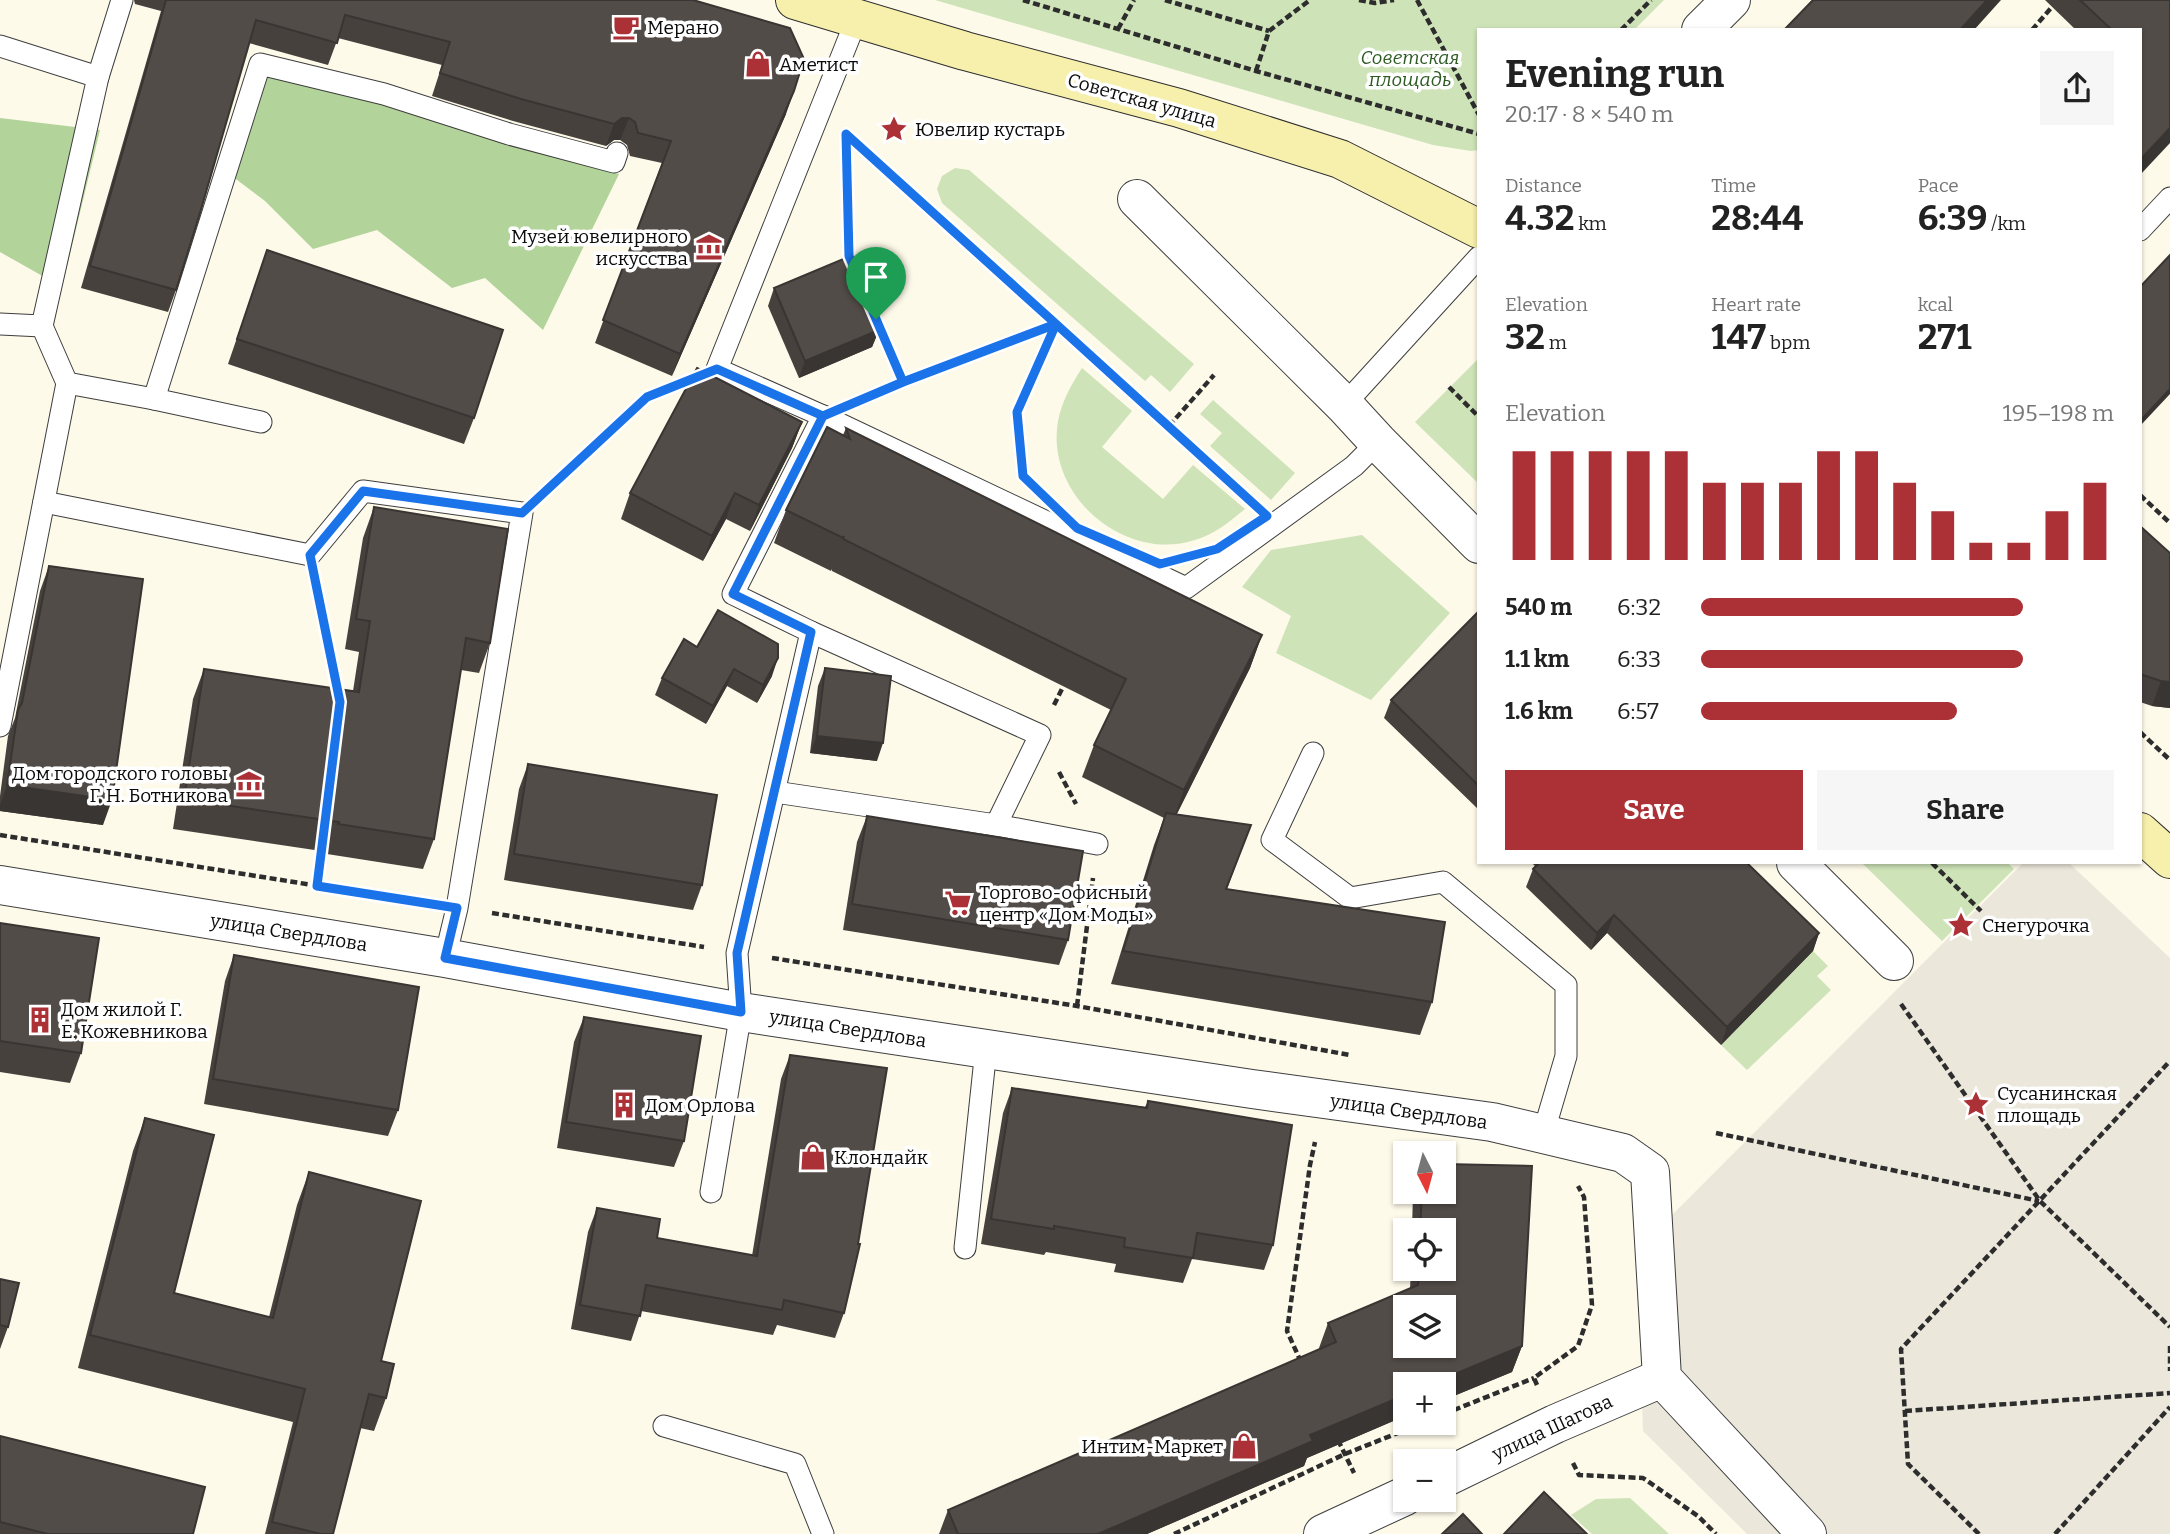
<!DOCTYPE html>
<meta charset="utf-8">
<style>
:root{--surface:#fff;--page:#f6f6f6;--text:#222;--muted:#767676;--accent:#ac3136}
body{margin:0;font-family:Bitter,serif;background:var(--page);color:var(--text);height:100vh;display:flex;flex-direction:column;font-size:26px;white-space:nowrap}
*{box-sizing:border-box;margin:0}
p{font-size:23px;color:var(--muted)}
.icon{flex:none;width:38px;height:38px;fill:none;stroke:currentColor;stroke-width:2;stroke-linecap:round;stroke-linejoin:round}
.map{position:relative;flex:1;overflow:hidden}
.drawer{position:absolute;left:1477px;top:28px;width:665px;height:836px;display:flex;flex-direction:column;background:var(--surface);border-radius:0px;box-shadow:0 2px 5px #0004}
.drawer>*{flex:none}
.needle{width:46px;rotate:174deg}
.buttons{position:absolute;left:1393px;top:1141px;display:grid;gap:14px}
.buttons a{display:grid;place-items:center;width:63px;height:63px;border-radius:0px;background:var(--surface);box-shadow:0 2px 5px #0004;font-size:35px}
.pin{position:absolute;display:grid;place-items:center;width:60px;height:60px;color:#fff;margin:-72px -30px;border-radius:50% 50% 50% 0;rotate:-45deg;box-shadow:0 0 7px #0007}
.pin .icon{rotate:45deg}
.round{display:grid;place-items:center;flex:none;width:74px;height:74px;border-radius:0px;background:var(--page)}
.headline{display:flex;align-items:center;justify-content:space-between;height:119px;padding:0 28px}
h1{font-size:38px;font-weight:700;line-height:52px}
.metrics{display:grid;grid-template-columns:repeat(3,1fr);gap:10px;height:119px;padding:7px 28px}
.metrics div{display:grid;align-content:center}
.metrics b{font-size:35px;font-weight:700}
.metrics small{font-size:19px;font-weight:400}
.metrics p{font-size:19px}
.chart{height:196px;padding:14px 28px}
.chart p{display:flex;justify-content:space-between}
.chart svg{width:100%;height:126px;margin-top:7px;stroke:var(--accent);stroke-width:6}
.action{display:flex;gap:14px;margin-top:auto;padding:14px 28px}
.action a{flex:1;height:80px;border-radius:0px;background:var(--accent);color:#fff;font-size:28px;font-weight:700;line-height:80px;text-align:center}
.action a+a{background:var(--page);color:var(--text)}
ul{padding:0 28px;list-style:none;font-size:23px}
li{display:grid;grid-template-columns:112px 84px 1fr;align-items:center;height:52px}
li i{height:18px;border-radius:9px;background:var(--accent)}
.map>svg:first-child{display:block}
</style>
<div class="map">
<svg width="2170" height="1534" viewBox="0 0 2170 1534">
<rect width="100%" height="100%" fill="#fdfaea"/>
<g fill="#cee3b8">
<polygon points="935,0 1664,0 1634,30 1479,30 1479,150 1471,151 1433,145"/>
<polygon points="955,168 969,170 1194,364 1170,392 1151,375 1145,381 942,203 937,189 942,176"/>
<polygon points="1479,358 1479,484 1415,422"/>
<path d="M1082,368L1132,411L1102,447L1163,499L1193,465L1245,509C1229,522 1215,534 1195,540C1124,563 1045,495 1058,421C1062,401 1071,385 1082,368Z"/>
<polygon points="1213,400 1295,473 1271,500 1210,446 1222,433 1200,414"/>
<polygon points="1362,535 1450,613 1371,700 1276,653 1291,616 1242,587 1271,550"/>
<polygon points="1862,863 2008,863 2014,869 1942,941"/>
<polygon points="1813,951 1828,966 1817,976 1831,990 1747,1070 1721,1045"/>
<polygon points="1630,1498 1669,1534 1592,1534 1571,1515 1596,1499"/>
</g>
<g fill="#b2d399">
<polygon points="264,67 619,174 543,330 485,278 452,288 377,230 313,249 265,201 232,176"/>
<polygon points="0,118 100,130 62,287 0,252"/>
</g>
<polygon fill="#ebe7db" points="2023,863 2069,863 2170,958 2170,1534 1747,1534 1643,1431 1637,1250"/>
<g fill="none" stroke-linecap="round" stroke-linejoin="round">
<g stroke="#3e3e3e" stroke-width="23">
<g id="service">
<polyline points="0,46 98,77 42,326"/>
<polyline points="98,77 122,0"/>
<polyline points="2140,230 2170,198"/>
<polyline points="0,324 42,326 67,383 0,726"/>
<polyline points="67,383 154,399 260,64 384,94 509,134 614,162 617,153"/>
<polyline points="154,399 261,422"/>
<polyline points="1344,405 1479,257"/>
<polyline points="823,416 1186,588 1354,466 1378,442"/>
<polyline points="44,502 310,555 363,491 522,513 457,908 445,958"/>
<polyline points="1313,753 1272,840 1350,898 1443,882 1566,985 1566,1056 1543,1134"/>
<polyline points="775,792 996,825 1040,735 811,632"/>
<polyline points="996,825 1097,844"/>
<polyline points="711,1192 741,1012 737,953 811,632 733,594 823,416 717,369 857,18"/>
<polyline points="965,1248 986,1049"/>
<polyline points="664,1426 795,1464 823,1534"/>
</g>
</g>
<g stroke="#3e3e3e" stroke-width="40">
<g id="minor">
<polyline points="1701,30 1731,0"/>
<polyline points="1137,199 1344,405 1378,442 1479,544"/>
<polyline points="1796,863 1894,961"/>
</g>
</g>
<g stroke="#3e3e3e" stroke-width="40">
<g id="tertiary">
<polyline points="0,885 445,958 741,1012 1252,1089 1492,1122 1623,1153 1650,1172 1662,1378 1807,1534"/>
<polyline points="1444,1478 1555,1424 1662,1378"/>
<polyline points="1323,1534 1405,1496"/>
</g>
</g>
<g stroke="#2d2d2d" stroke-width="40">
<g id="secondary">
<polyline points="795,0 965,51 1179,108 1340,159 1479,229"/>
<polyline points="2140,832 2170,859"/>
</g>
</g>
<g stroke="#2d2d2d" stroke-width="4.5" stroke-dasharray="7 3.5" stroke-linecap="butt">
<polyline points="1023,0 1256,71 1479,134"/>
<polyline points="1165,0 1269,31"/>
<polyline points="1359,0 1375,3 1394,0"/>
<polyline points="1417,0 1479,115"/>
<polyline points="1118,29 1134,0"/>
<polyline points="1621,30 1651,0"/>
<polyline points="2032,30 2058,0"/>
<polyline points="1256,71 1269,31 1310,0"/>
<polyline points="848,135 1251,501"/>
<polyline points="846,142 849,256 903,382"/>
<polyline points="1449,387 1479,417"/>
<polyline points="865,398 1056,325"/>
<polyline points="1169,426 1214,375"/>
<polyline points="1023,472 1017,413 1056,324"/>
<polyline points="546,491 647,397 686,382"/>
<polyline points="2140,495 2170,523"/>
<polyline points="317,587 339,695"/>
<polyline points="1054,705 1063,687"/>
<polyline points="2140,732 2170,760"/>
<polyline points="1059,772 1076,804"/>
<polyline points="0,835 425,903"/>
<polyline points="1932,863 1981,911"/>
<polyline points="317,885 322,846"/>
<polyline points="492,913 704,947"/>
<polyline points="772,958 1077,1006 1350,1055"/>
<polyline points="1901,1004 2040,1201 2170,1327"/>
<polyline points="1077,1006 1093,878"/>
<polyline points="1716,1133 2039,1201"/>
<polyline points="2170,1346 2170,1371"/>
<polyline points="1301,1362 1287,1331 1310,1165 1315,1142"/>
<polyline points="1537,1385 1534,1378 1578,1346 1592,1305 1584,1197 1578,1186"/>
<polyline points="1905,1411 2170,1393"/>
<polyline points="1444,1414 1534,1378"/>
<polyline points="1338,1440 1354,1473"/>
<polyline points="1573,1463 1579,1475 1643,1478 1698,1516 1716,1534"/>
<polyline points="1174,1534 1345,1454 1423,1423"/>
<polyline points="1979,1534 1908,1464 1901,1349 2170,1061"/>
<polyline points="2055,1534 2170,1407"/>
</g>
<use href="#service" stroke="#fff" stroke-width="21"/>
<use href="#minor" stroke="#fff" stroke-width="38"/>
<use href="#tertiary" stroke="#fff" stroke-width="38"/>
<use href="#secondary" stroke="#f7efac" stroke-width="38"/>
</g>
<g fill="#47413e">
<polygon points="134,0 693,0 786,114 672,376 595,343 662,163 630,156 627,145 620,140 614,140 606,146 513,121 432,96 442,65 338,38 328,65 249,43 176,290 168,312 81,288 161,11 135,4"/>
<polygon points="2045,0 2170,0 2140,30 2076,30"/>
<polygon points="267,250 474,418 464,444 228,364"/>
<polygon points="774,288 879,330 872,347 799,378 768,306"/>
<polygon points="802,422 792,448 750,531 726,519 703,561 621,519 630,493"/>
<polygon points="846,428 1262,635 1250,668 1177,814 1251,825 1227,889 1432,1002 1420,1035 1111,984 1154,845 1164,818 1082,777 1094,745 1111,710 832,571 832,569 831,571 774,543 786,510 843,435"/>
<polygon points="374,507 490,643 479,673 461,670 434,839 423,869 327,854 328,852 173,829 193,699 204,669 353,691 359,652 345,649 363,538"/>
<polygon points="2140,526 2170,708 2152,706 2140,702"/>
<polygon points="49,566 103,825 0,811 0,796 8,736 15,718 40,591"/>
<polygon points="1479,611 1479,810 1384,718 1391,700"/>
<polygon points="697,647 772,676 757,703 727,686 706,724 655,695 662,678"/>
<polygon points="825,668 877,761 810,753 818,686"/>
<polygon points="528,764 702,885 693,910 504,880 519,789"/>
<polygon points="867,816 1068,940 1059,965 843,930 857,842"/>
<polygon points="1532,863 1747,863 1819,933 1813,951 1721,1045 1607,933 1591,950 1526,887 1533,869 1535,866"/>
<polygon points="0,923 81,1053 70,1083 0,1072"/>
<polygon points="234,955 398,1110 388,1136 204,1104 225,981"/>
<polygon points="584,1017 684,1141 674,1167 557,1148 574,1042"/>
<polygon points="790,1055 844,1313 835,1338 777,1325 773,1335 641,1311 631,1341 571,1329 588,1232 597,1208 657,1238 752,1256 781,1079"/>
<polygon points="1012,1088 1145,1107 1148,1101 1273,1245 1264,1270 1192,1259 1183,1283 1114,1272 1116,1264 1046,1252 1044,1255 981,1244 1003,1113"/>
<polygon points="145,1118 174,1293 269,1317 297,1205 309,1172 381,1361 386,1398 374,1431 360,1428 333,1534 265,1534 293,1422 78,1368 133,1151"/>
<polygon points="1413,1192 1444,1192 1522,1346 1512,1372 1444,1400 1444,1384 1405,1384 1405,1416 1307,1458 1304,1466 1147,1534 939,1534 948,1510 1320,1350 1319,1348 1328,1323 1410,1289 1411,1269 1444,1269 1444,1230 1412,1230"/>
<polygon points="0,1279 8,1327 0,1349"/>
<polygon points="0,1436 193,1534 0,1534"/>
</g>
<g fill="#393532">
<polygon points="1987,0 2001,0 1974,30 1960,30"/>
<polygon points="794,91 786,114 672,376 680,354"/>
<polygon points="622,118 629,118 620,140 614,140 606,146 614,124"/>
<polygon points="2170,128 2170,143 2140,175 2140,160"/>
<polygon points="879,330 872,347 799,378 805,361"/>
<polygon points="2170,389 2170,394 2140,426 2140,421"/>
<polygon points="802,422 792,448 750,531 759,505"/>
<polygon points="735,493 726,519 703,561 712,536"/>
<polygon points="1262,635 1250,668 1172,823 1184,790"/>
<polygon points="778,658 772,676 757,703 763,685"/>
<polygon points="734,669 727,686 706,724 713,706"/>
<polygon points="2161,681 2170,682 2170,708 2152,706"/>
<polygon points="817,736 883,743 877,761 810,753"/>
<polygon points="7,785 112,800 103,825 0,811 0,805"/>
<polygon points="1614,915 1607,933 1591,950 1597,933"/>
<polygon points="1819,933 1813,951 1721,1045 1727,1027"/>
<polygon points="1522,1346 1512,1372 1444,1400 1444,1384 1431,1384"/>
<polygon points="1405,1395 1405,1416 1307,1458 1304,1466 1147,1534 1098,1534 1310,1435"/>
</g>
<g fill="#524c48" stroke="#393532" stroke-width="2" fill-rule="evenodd">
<polygon points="166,0 693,0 790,28 804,59 794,91 680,354 603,320 671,141 638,133 635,122 629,118 622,118 614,124 521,99 440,73 450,42 345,15 337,43 256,20 200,213 176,290 90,266"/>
<polygon points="1813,0 1987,0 1960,30 1784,30"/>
<polygon points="2080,0 2170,0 2170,128 2140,160 2140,30 2112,30"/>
<polygon points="267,250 503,330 474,418 237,339"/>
<polygon points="2170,255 2170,389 2140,421 2140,287"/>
<polygon points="848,257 879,330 805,361 774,288"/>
<polygon points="697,368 802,422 759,505 735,493 712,536 630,493"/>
<polygon points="827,427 850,439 846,428 1262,635 1184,790 1094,745 1126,679 843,539 844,536 843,538 786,510"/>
<polygon points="374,507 508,529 490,643 466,638 434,839 338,824 339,822 184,799 204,669 359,692 370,621 356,619"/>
<polygon points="2140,526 2170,553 2170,682 2161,681 2140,674"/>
<polygon points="49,566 143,579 112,800 7,785 18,710 22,703"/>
<polygon points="718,610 778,644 778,658 763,685 734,669 713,706 662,678 684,639 697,647"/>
<polygon points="1479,611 1479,786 1391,700"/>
<polygon points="825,668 891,676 883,743 817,736"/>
<polygon points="528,764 717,795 702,885 514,854"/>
<polygon points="1166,813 1251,825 1226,889 1445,922 1432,1002 1123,951"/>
<polygon points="867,816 1083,851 1068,940 852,904"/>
<polygon points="1539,863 1747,863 1819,933 1727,1027 1614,915 1597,933 1533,869"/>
<polygon points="0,923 99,938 81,1053 0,1041 0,1042"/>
<polygon points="234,955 419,987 398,1110 213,1079"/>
<polygon points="584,1017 701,1036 684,1141 566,1122"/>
<polygon points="790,1055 887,1068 858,1244 860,1244 844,1313 784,1300 782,1310 646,1285 640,1316 580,1305 597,1208 660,1219 657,1238 757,1256"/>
<polygon points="1012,1088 1147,1108 1148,1101 1292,1125 1273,1245 1197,1233 1193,1258 1124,1247 1125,1238 1054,1226 1054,1229 991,1219"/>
<polygon points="145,1118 214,1135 174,1293 273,1318 309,1172 421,1201 381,1361 394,1364 386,1398 369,1394 333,1534 321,1534 272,1522 305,1389 90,1335"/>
<path d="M1444,1164L1532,1166L1522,1346L1431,1384H1405V1395L1310,1435L1313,1441L1098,1534H958L948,1510L1336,1342L1328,1323L1418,1285L1419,1269H1444V1230H1420L1422,1192H1444ZM1405,1307H1444V1346H1405Z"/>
<polygon points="0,1279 19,1283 8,1327 0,1325"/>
<polygon points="0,1436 205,1487 193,1534 48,1534 0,1522"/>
<polygon points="1544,1492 1587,1534 1504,1534"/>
<polygon points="1463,1514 1482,1534 1442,1534"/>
</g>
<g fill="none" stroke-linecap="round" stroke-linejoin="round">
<g stroke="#fff" stroke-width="14">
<polyline id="route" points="876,319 903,382 823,416 717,369 647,397 522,513 363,491 310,555 340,702 317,886 457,908 445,958 741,1012 737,953 811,632 733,594 823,416 903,382 1056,324 1267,516 1217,549 1160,564 1077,528 1023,476 1017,412 1056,324 846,134 849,256 876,319"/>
</g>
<use href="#route" stroke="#1a73e8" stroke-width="9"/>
</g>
<defs>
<g id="cafe-bare" transform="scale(2.1)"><path d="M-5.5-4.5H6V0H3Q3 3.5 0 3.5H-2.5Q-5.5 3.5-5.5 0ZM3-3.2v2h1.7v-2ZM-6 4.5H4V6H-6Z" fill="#ac3136" stroke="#fff" stroke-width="2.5" paint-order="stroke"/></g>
<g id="shop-bare" transform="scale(2.1)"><path d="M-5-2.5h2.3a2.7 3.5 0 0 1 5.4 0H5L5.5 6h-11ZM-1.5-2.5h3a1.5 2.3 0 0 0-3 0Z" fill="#ac3136" stroke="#fff" stroke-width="2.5" paint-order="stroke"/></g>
<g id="sight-bare" transform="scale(2.1)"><path d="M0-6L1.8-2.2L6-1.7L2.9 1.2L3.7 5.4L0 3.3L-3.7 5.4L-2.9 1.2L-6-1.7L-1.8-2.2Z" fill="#ac3136" stroke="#fff" stroke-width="2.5" paint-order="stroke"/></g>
<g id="museum-bare" transform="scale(2.1)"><path d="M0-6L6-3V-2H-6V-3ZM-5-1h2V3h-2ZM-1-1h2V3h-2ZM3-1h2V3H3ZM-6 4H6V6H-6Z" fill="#ac3136" stroke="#fff" stroke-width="2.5" paint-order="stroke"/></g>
<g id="supermarket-bare" transform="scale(2.1)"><path d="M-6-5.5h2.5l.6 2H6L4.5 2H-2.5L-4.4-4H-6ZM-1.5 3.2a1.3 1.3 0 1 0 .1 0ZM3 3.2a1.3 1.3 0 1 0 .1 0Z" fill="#ac3136" stroke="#fff" stroke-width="2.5" paint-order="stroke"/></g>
<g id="building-bare" transform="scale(2.1)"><path d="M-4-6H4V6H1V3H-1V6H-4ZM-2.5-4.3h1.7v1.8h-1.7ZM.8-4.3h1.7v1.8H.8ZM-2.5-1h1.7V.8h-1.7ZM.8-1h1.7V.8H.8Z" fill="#ac3136" stroke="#fff" stroke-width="2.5" paint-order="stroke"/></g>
</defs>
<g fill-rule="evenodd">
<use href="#cafe-bare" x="626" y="27"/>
<use href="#shop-bare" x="758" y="64"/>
<use href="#sight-bare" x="894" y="129"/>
<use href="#museum-bare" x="709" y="247"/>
<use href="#museum-bare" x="249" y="784"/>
<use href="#supermarket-bare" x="958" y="903"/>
<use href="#sight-bare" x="1961" y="925"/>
<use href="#building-bare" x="40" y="1020"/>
<use href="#sight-bare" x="1976" y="1104"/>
<use href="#building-bare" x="624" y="1105"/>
<use href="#shop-bare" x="813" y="1157"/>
<use href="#shop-bare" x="1244" y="1446"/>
</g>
<g text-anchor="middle" stroke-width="7" stroke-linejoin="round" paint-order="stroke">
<g font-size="19" fill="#0b0b0b" stroke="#fff" text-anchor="start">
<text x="647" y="34">Мерано</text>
<text x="779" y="71">Аметист</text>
<text x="915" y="136">Ювелир кустарь</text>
<text x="688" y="243" text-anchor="end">Музей ювелирного<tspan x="688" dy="22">искусства</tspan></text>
<text x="228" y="780" text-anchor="end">Дом городского головы<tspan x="228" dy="22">Г. Н. Ботникова</tspan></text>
<text x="979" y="899">Торгово-офисный<tspan x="979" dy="22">центр «Дом Моды»</tspan></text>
<text x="1982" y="932">Снегурочка</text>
<text x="61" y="1016">Дом жилой Г.<tspan x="61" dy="22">Е. Кожевникова</tspan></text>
<text x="1997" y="1100">Сусанинская<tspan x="1997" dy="22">площадь</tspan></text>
<text x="645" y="1112">Дом Орлова</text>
<text x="834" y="1164">Клондайк</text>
<text x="1223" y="1453" text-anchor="end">Интим-Маркет</text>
</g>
<g font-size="19" font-style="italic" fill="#2d5b22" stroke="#fff">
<text x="1410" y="64">Советская<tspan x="1410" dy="22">площадь</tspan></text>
</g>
<g font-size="19" fill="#0b0b0b" stroke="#fff">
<text transform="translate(1142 100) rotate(16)" y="7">Советская улица</text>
<text transform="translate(289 932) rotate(9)" y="7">улица Свердлова</text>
<text transform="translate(848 1028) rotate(9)" y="7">улица Свердлова</text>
<text transform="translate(1409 1111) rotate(8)" y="7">улица Свердлова</text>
<text transform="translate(1552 1427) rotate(-25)" y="7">улица Шагова</text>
</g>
</g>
</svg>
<div class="buttons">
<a><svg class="needle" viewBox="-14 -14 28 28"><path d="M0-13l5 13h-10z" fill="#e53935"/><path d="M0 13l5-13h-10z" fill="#767676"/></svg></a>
<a><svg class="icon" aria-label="locate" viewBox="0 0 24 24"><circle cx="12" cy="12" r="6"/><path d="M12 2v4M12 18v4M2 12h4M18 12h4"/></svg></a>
<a><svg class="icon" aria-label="layers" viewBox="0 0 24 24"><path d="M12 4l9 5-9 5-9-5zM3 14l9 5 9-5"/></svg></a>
<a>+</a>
<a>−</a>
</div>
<div class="pin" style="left:876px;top:319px;background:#1e9e55"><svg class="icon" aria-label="arrive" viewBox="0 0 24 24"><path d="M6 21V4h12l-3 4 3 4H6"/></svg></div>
<section class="drawer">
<div class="headline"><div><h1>Evening run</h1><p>20:17 · 8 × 540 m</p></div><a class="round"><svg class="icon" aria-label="share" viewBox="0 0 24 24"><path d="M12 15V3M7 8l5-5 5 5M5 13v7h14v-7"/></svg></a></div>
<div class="metrics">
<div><p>Distance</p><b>4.32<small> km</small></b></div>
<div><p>Time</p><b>28:44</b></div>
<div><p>Pace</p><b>6:39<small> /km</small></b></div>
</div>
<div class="metrics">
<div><p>Elevation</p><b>32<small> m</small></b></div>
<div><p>Heart rate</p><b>147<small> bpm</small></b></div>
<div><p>kcal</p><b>271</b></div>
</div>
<div class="chart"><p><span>Elevation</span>195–198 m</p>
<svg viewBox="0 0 160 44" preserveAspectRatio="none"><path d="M5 44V6M15 44V6M25 44V6M35 44V6M45 44V6M55 44V17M65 44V17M75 44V17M85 44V6M95 44V6M105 44V17M115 44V27M125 44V38M135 44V38M145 44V27M155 44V17"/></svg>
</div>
<ul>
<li><b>540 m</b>6:32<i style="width:78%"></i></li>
<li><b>1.1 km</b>6:33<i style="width:78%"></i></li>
<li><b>1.6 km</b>6:57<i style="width:62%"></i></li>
</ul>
<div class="action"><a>Save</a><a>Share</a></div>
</section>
</div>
